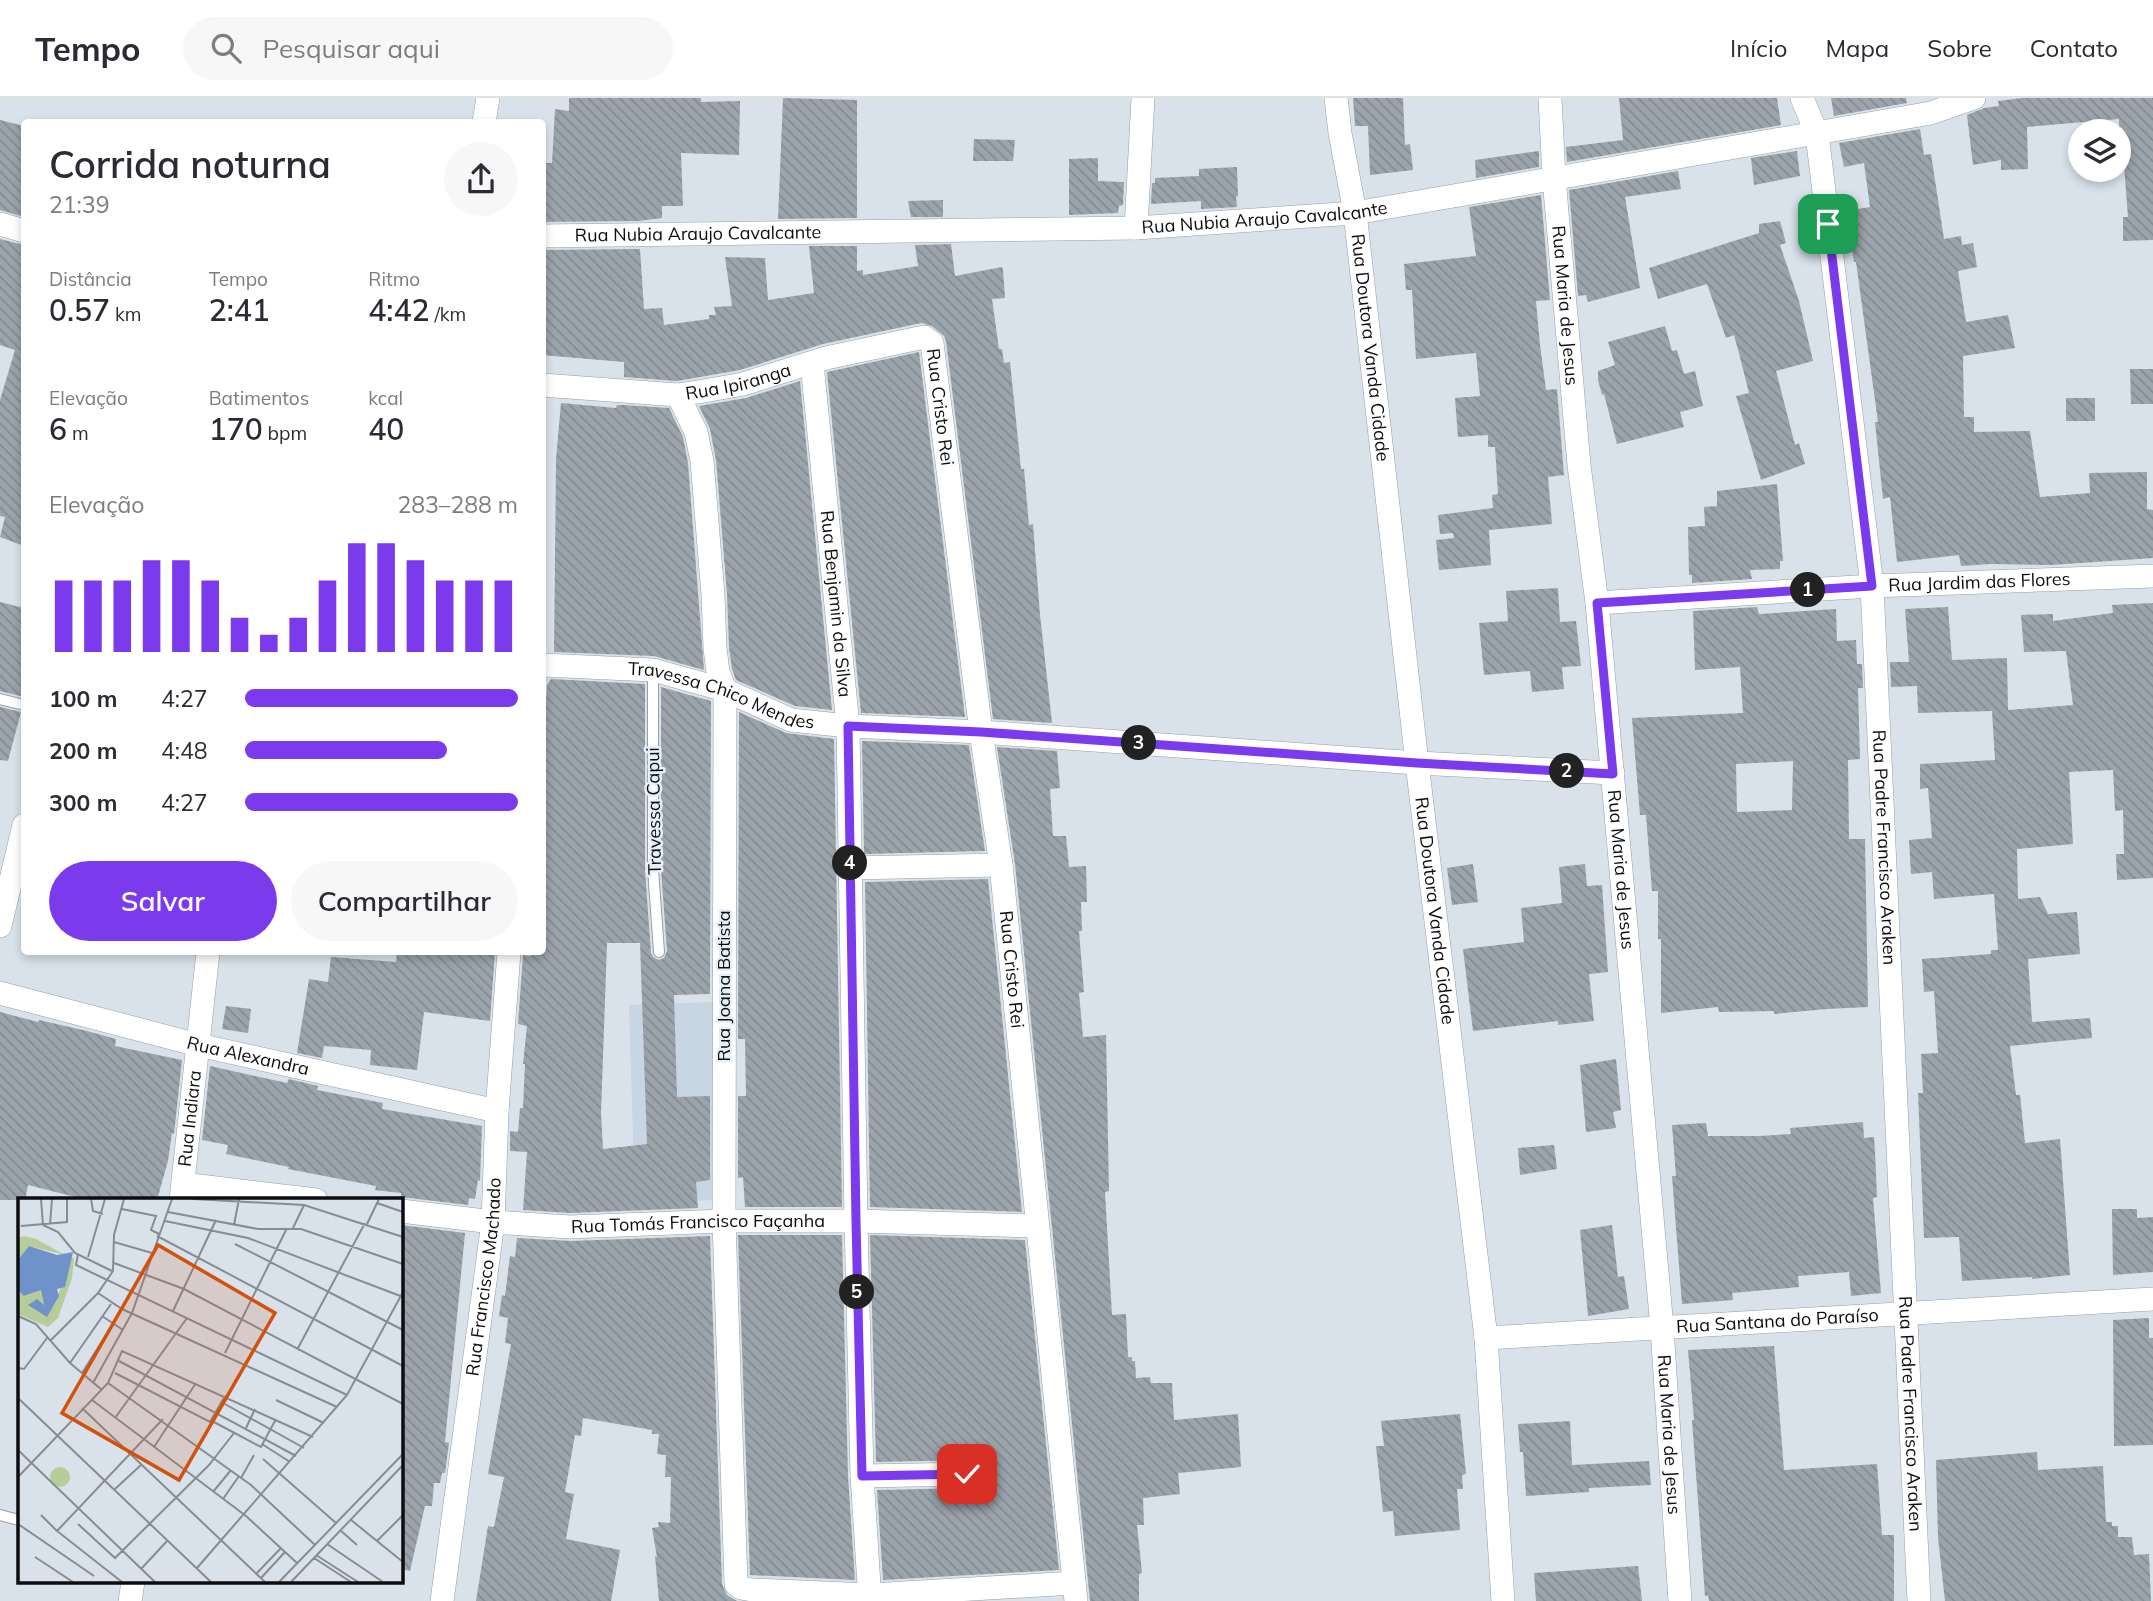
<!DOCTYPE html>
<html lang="pt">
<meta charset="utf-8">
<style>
:root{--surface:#fff;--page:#f7f7f7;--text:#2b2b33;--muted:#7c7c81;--line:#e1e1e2;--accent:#7c3aed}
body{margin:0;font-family:Mulish,sans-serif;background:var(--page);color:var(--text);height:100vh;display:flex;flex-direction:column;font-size:26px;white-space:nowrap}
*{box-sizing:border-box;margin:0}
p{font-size:23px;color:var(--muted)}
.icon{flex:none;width:38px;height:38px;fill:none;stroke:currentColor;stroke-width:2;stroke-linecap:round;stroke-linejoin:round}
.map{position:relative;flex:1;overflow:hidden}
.drawer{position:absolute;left:21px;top:21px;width:525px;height:836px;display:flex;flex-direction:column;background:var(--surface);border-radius:7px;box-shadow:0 4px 10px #0003}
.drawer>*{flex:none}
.buttons{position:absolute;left:2068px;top:21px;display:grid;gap:14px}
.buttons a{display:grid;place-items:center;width:63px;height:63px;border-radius:50%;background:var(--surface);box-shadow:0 4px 10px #0003;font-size:35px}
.pin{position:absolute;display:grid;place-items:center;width:60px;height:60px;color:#fff;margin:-30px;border-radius:14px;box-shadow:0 4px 10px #0006}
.km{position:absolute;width:35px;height:35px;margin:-18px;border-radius:50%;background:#222;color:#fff;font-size:19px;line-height:35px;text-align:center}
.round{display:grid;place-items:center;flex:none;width:74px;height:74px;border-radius:37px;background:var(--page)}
.summary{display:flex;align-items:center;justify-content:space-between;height:119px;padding:0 28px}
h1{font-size:38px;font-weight:600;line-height:52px}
.metrics{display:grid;grid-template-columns:repeat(3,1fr);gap:10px;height:119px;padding:7px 28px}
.metrics div{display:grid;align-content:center}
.metrics b{font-size:30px;font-weight:600}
.metrics small{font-size:19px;font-weight:400}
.metrics p{font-size:19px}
.chart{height:196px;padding:14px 28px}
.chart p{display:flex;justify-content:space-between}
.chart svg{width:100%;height:126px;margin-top:7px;stroke:var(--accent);stroke-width:6}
.button{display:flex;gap:14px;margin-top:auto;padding:14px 28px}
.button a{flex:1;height:80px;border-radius:42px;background:var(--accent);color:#fff;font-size:28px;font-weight:600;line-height:80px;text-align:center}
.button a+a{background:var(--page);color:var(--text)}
ul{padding:0 28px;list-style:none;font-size:23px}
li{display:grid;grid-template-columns:112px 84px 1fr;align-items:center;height:52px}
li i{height:18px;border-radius:9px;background:var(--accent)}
header{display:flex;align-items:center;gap:42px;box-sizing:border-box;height:98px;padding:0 35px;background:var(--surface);border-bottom:2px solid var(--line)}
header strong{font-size:33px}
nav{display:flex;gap:38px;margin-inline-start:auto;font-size:24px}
.search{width:490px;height:63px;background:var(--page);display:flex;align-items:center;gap:18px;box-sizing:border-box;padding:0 24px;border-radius:38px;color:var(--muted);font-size:26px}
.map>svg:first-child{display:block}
</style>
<header>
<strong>Tempo</strong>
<div class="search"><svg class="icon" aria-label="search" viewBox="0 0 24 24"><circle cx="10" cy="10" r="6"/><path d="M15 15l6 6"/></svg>Pesquisar aqui</div>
<nav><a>Início</a><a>Mapa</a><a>Sobre</a><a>Contato</a></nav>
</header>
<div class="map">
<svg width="2153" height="1503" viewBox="0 0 2153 1503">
<defs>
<pattern id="building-back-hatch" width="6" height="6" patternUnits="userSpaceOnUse" patternTransform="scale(1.75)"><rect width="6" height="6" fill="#9ba3ab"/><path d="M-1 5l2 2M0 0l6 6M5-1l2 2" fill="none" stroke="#848b92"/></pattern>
</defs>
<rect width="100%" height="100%" fill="#d9e1ea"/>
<polygon fill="#c8d5e3" points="714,904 720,1102 635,1104 629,907"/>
<g fill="url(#building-back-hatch)" fill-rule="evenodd">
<polygon points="569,0 701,0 701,4 740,3 739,57 681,55 683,108 662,108 662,120 639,123 542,124 542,65 552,65 555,11 569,13"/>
<polygon points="783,0 857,2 857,120 778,121"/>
<polygon points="1353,0 1403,0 1405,47 1410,46 1413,72 1370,77 1368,28 1355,28"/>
<polygon points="1619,0 1777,0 1781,27 1567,64 1566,49 1623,42"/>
<polygon points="1831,0 1906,0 1907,5 1834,18"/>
<polygon points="2022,0 2153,0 2153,142 2123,143 2123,119 2128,119 2124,67 2119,67 2119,21 2027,29 2028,71 2001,72 2001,62 1973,67 1967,17 1984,10 1999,8 1998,3"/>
<polygon points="0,22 24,28 24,119 0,112"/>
<polygon points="1920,31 1924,57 1931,56 1944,141 1961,138 1962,147 1973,145 1977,169 1958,173 1966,224 2008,217 2015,250 1963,258 1964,319 1974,319 1974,334 2030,333 2040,399 2090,395 2089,375 2147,374 2147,411 2153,412 2153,460 2051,467 1990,466 1961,468 1959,457 1897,464 1890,399 1883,401 1875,324 1878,324 1856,164 1854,164 1846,113 1870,109 1864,65 1844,69 1839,45"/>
<polygon points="974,41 1015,42 1013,63 973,63"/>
<polygon points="1539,53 1539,69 1476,80 1475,62"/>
<polygon points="1797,53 1800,78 1754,87 1751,60"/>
<polygon points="1098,60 1098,83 1124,84 1123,107 1119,108 1118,115 1069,117 1069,61"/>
<polygon points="1237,69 1238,98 1236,99 1237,109 1201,111 1201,103 1151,106 1152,85 1155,85 1155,80 1199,78 1199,71"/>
<polygon points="1678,73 1681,91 1625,99 1640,190 1588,204 1586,197 1578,198 1569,92"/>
<polygon points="1541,97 1550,202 1536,203 1540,247 1546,292 1557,291 1564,377 1548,379 1552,426 1489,432 1491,467 1439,472 1436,442 1454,440 1453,435 1440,436 1438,417 1493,410 1492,397 1498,396 1495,349 1488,349 1488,337 1458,339 1455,300 1480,298 1476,255 1416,261 1412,192 1406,192 1404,166 1476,158 1469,109"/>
<polygon points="943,102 943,119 911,119 908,103"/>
<polygon points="1780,123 1786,145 1780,147 1799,203 1813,263 1776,273 1795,347 1799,345 1805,366 1761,382 1736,298 1749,295 1740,259 1734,237 1726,240 1707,186 1658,201 1649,170 1759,135 1759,126"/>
<polygon points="0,141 24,147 24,448 0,439 5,419 0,418 0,302 15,252 0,247"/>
<polygon points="951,146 955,178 1002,169 1003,172 1005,200 992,201 999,251 1002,251 1004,265 1010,264 1021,371 1024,371 1029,427 1033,426 1040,517 1052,625 993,621 946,243 944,238 932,228 921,225 823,246 740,272 677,283 624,279 624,264 542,257 542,152 640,151 644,211 662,210 664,227 709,221 709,217 716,217 714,209 732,208 725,159 765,160 768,202 814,195 809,148 857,148 857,173 863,172 863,177 918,168 915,147"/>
<polygon points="1665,228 1672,253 1677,252 1684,276 1695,273 1703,308 1680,314 1684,329 1617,346 1604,296 1602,297 1598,282 1598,273 1615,267 1608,244"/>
<polygon points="919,254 965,619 861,615 827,274"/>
<polygon points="2130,271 2153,271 2153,306 2131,306"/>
<polygon points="800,283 832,612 795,608 736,582 732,571 729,549 727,496 716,362 710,331 699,308 746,300"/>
<rect x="2066" y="300" width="29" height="23"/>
<polygon points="561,305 616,310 617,307 624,307 669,310 683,339 688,365 704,572 654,558 554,554 556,361"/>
<polygon points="1777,386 1783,463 1780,463 1780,471 1750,472 1752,481 1692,485 1692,477 1689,477 1688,429 1705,428 1704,409 1717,408 1717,393"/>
<polygon points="1558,490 1560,524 1576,523 1581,568 1562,569 1564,591 1532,594 1530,573 1484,577 1479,525 1508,523 1506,493"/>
<polygon points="0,504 24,510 24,599 0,593"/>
<polygon points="2153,505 2153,780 2117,782 2116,756 2124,756 2123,712 2115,713 2113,672 2069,674 2073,746 2017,751 2018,801 2040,799 2048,816 2077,814 2080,856 2028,861 2032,924 2090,920 2092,940 2010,948 2016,997 2020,997 2025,1045 2060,1041 2070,1177 2032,1181 2032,1179 1962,1183 1959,1139 1924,1140 1918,995 1923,995 1921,956 1938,955 1934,893 1924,894 1922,861 1991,856 1991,852 1998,852 1994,796 1934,801 1932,774 1911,776 1909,742 1932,740 1928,690 1920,691 1920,666 1995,662 1992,613 1918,615 1917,588 1891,589 1890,564 1909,564 1905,511 1948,509 1952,562 2007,560 2008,612 2073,607 2066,553 2024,554 2021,517 2053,516 2053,523 2113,515 2112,507"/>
<path d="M1757,509L1759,516L1836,511L1837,543L1856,542L1857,566H1862L1863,590H1858L1860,661L1848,662L1849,741H1865L1868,909L1827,911L1774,916V913L1719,914L1718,909L1661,915V841H1658V793H1652L1646,717H1640L1632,620L1743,615L1740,569L1695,572L1693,513ZM1793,663L1792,712L1737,714L1736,666Z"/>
<path d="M551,581L645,586V772L651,855L653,859L659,862L664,860L667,853L661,771V589L711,603L710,896L674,897L677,999L710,998V1082L696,1084L698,1110L570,1115L523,1112L527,1054L510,1053V1033L518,1034L520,1010H523L525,966H523L527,928L518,926L523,857L531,858V854H542V617H545L547,587ZM607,845H640L647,1046L603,1051L601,1015Z"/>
<polygon points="0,609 21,614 8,663 0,662"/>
<polygon points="739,614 786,635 834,641 842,1109 745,1109 743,1079 738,1080 738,998 746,998 745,941 738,941"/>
<polygon points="862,643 969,647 985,753 864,756"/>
<polygon points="997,649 1057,653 1060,690 1050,691 1053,738 1066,738 1069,769 1086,768 1087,804 1081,804 1082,833 1079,833 1084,894 1079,895 1083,939 1106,937 1109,1093 1105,1094 1112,1217 1126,1216 1128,1259 1132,1259 1132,1263 1135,1263 1136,1280 1150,1279 1151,1285 1172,1285 1174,1322 1238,1316 1241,1369 1178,1375 1180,1396 1143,1400 1144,1427 1137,1427 1142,1475 1139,1476 1139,1503 1090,1503 1015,766"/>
<polygon points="1473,766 1478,804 1452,807 1447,770"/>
<polygon points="1585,766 1587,788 1602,787 1608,874 1589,876 1594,923 1558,927 1558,923 1473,933 1463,851 1524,844 1521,810 1562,805 1559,769"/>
<polygon points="988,781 1022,1114 870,1109 865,784"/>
<polygon points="397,854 495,855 490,923 424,914 417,972 370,967 371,952 324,948 322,960 297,955 309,881 328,884 331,859 396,864"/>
<polygon points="226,908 251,911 248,935 222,931"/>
<polygon points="0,914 38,924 39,922 87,933 116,941 115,948 182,962 174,1036 172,1035 168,1063 157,1102 87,1102 28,1087 25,1102 0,1102"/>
<polygon points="1616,961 1621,1012 1613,1014 1616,1030 1586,1034 1580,967"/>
<polygon points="210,968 287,985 289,981 318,988 317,992 383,1005 382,1011 482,1028 480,1083 478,1082 475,1101 469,1100 468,1107 401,1099 401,1095 375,1092 376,1088 288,1071 289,1069 226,1056 228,1047 202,1042"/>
<polygon points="1863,1024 1864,1040 1874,1039 1875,1054 1877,1099 1873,1100 1881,1195 1851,1198 1849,1174 1798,1178 1799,1189 1732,1195 1733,1202 1682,1206 1672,1078 1676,1078 1672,1027 1706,1025 1708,1038 1759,1038 1791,1036 1790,1030"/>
<polygon points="1554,1047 1557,1071 1520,1077 1518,1050"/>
<polygon points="2112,1111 2137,1111 2137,1120 2153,1119 2153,1174 2113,1177"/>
<polygon points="401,1127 465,1135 445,1344 449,1345 445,1375 442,1375 440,1385 434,1385 432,1408 425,1408 410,1473 401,1471"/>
<polygon points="1612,1127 1618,1179 1624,1178 1629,1211 1588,1218 1580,1132"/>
<polygon points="738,1137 842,1137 848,1378 855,1482 750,1477"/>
<polygon points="870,1137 1025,1142 1059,1472 883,1482 877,1392 968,1390 975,1388 979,1383 981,1375 979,1368 973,1363 967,1362 876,1364"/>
<polygon points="710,1138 722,1486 727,1497 737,1503 659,1503 655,1458 657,1459 652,1430 659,1429 658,1424 670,1425 671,1379 665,1379 666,1357 657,1356 659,1336 652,1336 652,1332 583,1320 581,1338 575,1337 565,1394 574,1396 566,1441 620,1452 611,1503 476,1503 488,1428 494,1429 504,1379 488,1376 511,1246 505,1245 508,1220 499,1218 502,1197 505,1198 510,1158 515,1159 517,1140 571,1143"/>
<polygon points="2149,1220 2149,1240 2153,1240 2153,1347 2114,1348 2113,1222"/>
<polygon points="1774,1248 1784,1372 1877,1366 1882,1437 1894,1437 1894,1503 1709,1503 1708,1497 1705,1498 1692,1322 1694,1322 1688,1252"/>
<polygon points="1460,1316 1466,1376 1462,1377 1463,1391 1457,1391 1460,1432 1395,1438 1393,1413 1383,1414 1376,1348 1384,1348 1381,1323"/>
<polygon points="1570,1323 1572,1367 1649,1363 1651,1387 1589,1390 1589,1394 1526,1398 1523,1354 1520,1354 1518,1326"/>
<polygon points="2037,1354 2038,1372 2103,1368 2106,1424 2112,1424 2112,1428 2118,1428 2118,1439 2132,1439 2134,1457 2149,1456 2151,1503 1945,1503 1938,1440 1936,1362"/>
<polygon points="1638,1468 1642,1503 1536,1503 1534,1475"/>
</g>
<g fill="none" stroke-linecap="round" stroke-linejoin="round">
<g stroke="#969ea6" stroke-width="12">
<g id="service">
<polyline points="653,572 653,771 659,854"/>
<polyline points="0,601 24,607"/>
<polyline points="0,1417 19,1422"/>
</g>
</g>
<g stroke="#969ea6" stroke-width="24">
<g id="minor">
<path id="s1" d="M1336,0L1340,35L1355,115L1417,665L1486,1240L1503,1503"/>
<path id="s2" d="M1550,0L1554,80L1579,367L1597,505L1662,1230L1680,1503"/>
<path id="s3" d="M1802,0L1817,36L1872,488L1919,1503"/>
<polyline points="484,24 488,0"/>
<polyline points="0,126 24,133"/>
<polyline points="1136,130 1143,0"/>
<path id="s4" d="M542,138L1136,130L1355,115L1931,15L1974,0"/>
<path id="s5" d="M812,265L848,628L856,1123L862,1378L870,1503"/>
<path id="s6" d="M542,287L678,297L698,294L743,286L826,260L924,239L932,245L981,634L1001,767L1076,1503"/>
<polyline points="678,297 696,334 702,363 713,497 715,550 718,574 725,592 724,1123 736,1486 741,1490 753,1492 870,1497 1074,1485"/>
<path id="s7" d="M1597,505L1872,488L2153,478"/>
<path id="s8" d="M542,567L653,572L725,592L791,622L848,628L981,634L1417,665L1613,675"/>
<polyline points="850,770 1001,767"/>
<polyline points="0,828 24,727"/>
<path id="s9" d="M0,895L198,947L497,1013"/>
<polyline points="183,1086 316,1102"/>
<path id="s10" d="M181,1102L208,854"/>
<path id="s11" d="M401,1113L493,1124L570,1129L724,1123H856L1037,1128"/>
<path id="s12" d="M1486,1240L2153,1201"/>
<polyline points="862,1378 967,1376"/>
<polyline points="130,1503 133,1484"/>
<path id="s13" d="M442,1503L493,1124L497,1013L509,854"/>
</g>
</g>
<use href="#service" stroke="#fff" stroke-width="10"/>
<use href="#minor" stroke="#fff" stroke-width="23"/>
</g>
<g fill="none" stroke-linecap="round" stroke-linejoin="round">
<g stroke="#fff" stroke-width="14">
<polyline id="route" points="967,1376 862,1378 856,1123 848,628 981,634 1417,665 1613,676 1597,505 1872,488 1828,126"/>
</g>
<use href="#route" stroke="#7c3aed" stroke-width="9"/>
</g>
<g text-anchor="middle" stroke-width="5" stroke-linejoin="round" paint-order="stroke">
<g font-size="18" fill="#0b0d10" stroke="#e6eff7">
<text dy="6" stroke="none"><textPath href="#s4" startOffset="723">Rua Nubia Araujo Cavalcante</textPath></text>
<text dy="6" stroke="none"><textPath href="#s4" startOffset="156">Rua Nubia Araujo Cavalcante</textPath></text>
<text dy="6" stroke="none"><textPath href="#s2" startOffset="208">Rua Maria de Jesus</textPath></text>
<text dy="6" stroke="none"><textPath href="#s1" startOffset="252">Rua Doutora Vanda Cidade</textPath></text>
<text dy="6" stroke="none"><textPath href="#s6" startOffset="198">Rua Ipiranga</textPath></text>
<text dy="6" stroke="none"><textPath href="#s6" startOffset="464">Rua Cristo Rei</textPath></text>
<text dy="6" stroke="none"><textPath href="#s7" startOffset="383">Rua Jardim das Flores</textPath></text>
<text dy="6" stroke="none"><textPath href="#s5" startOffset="242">Rua Benjamin da Silva</textPath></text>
<text dy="6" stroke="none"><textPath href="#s8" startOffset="184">Travessa Chico Mendes</textPath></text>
<text transform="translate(654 713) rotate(-91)" y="6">Travessa Capui</text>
<text dy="6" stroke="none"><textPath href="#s3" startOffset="756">Rua Padre Francisco Araken</textPath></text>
<text dy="6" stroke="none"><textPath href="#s2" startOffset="775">Rua Maria de Jesus</textPath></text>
<text dy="6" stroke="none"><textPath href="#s1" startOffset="819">Rua Doutora Vanda Cidade</textPath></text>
<text dy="6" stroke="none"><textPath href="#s6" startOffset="1031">Rua Cristo Rei</textPath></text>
<text transform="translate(724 888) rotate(-90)" y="6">Rua Joana Batista</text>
<text dy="6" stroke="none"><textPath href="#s9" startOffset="256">Rua Alexandra</textPath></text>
<text dy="6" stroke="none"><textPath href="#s10" startOffset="82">Rua Indiara</textPath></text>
<text dy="6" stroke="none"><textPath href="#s11" startOffset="298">Rua Tomás Francisco Façanha</textPath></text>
<text dy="6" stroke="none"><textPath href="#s13" startOffset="327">Rua Francisco Machado</textPath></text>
<text dy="6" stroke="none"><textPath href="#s12" startOffset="292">Rua Santana do Paraíso</textPath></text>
<text dy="6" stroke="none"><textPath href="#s3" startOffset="1323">Rua Padre Francisco Araken</textPath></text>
<text dy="6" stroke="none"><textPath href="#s2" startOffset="1342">Rua Maria de Jesus</textPath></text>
</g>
</g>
<g transform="translate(18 1100)">
<rect width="385" height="385" fill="#d9e1ea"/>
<path d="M32 279a10 10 0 1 1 20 0a10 10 0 1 1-20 0Z" fill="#b6cd99"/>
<path d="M6,38L18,41L47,57L11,48L0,62V40ZM52,59L56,60L54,80L40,120L30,129L0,116V92L7,98L23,92L26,107L12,103L33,110L38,104Z" fill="#b6cd99"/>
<path d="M11,48L39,57L55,54L47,89L39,91L41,98L29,119L10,107L19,101L26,107L23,92L6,98L0,92V62Z" fill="#6e92c9"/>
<path fill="none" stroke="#878c93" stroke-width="2" d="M23,1L25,27M73,1L75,13L85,16M175,1L286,7L385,39M359,5L385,14M104,11L138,18L133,32L141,36M150,14L240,31H283L385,66M147,23L230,40L385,99M32,26L34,1M349,26L361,1M25,27L40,34L57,55L94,73M216,27L221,1M3,28L49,24V1M275,30L286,7M139,38L385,168M96,44L134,55M217,46L385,132M60,56L58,67L329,197M70,59L87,1M96,65L166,91L385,206M80,95L104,111L319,209M155,113L198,22M0,118L18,126L52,165L84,192M84,118L105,132M32,143L80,95L95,73L96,37L106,1M280,150L347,25M207,155L269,30M101,163L278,258M52,165L93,106M0,170L6,171L29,140M64,175L95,126M97,175L192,224L207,198M75,185L114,115L154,1M90,185L233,287L297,347M0,200L193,384M74,202L228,318L279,365M258,202L306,225M205,205L286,250M64,210L247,384M97,220L169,120M194,223L243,249L258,221M228,230L237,211M244,246L272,264M136,249L178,185M0,252L137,384M245,261L318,325M0,279L90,185L104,153L295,239M223,280L236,257M97,291L123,267M195,294L213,272M205,301L221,278M23,317L39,333M333,322L385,364M0,326L76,378M60,326L97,360L191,267L216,235M322,332L339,347M359,343L385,317M309,346L365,384M298,357L340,384M17,359L55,384M296,360L333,384M179,370L329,197L385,94M123,371L150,342M238,376L263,350M243,380L267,354M104,384L39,333L145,221M261,384L385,256M273,384L385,267"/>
<path fill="#d2510c" fill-opacity="0.15" stroke="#d2510c" stroke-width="3.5" d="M140,47L257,115L161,282L44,215Z"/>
<rect width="385" height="385" fill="none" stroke="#0b0d10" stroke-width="3.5"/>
</g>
</svg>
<div class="buttons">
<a><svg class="icon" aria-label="layers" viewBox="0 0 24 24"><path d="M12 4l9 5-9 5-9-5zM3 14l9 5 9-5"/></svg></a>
</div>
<div class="pin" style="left:1828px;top:126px;background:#1e9e55"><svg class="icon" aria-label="arrive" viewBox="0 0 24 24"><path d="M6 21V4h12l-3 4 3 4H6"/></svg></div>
<div class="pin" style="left:967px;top:1376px;background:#d93025"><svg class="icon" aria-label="check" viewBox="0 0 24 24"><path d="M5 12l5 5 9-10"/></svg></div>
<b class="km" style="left:1808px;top:492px">1</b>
<b class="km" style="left:1567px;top:673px">2</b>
<b class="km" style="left:1139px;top:645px">3</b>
<b class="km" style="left:850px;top:765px">4</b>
<b class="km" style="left:857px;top:1194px">5</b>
<section class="drawer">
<div class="summary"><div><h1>Corrida noturna</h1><p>21:39</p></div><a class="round"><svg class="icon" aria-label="share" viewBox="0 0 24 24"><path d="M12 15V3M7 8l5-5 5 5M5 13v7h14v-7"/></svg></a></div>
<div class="metrics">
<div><p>Distância</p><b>0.57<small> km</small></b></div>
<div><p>Tempo</p><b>2:41</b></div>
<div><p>Ritmo</p><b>4:42<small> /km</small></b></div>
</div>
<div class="metrics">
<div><p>Elevação</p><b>6<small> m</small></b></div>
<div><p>Batimentos</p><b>170<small> bpm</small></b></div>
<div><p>kcal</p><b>40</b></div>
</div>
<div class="chart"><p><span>Elevação</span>283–288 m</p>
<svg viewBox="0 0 160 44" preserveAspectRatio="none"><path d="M5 44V19M15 44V19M25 44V19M35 44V12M45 44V12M55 44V19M65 44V32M75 44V38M85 44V32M95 44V19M105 44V6M115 44V6M125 44V12M135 44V19M145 44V19M155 44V19"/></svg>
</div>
<ul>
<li><b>100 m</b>4:27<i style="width:100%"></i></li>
<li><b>200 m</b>4:48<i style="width:74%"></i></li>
<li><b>300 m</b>4:27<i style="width:100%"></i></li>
</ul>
<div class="button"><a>Salvar</a><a>Compartilhar</a></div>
</section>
</div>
